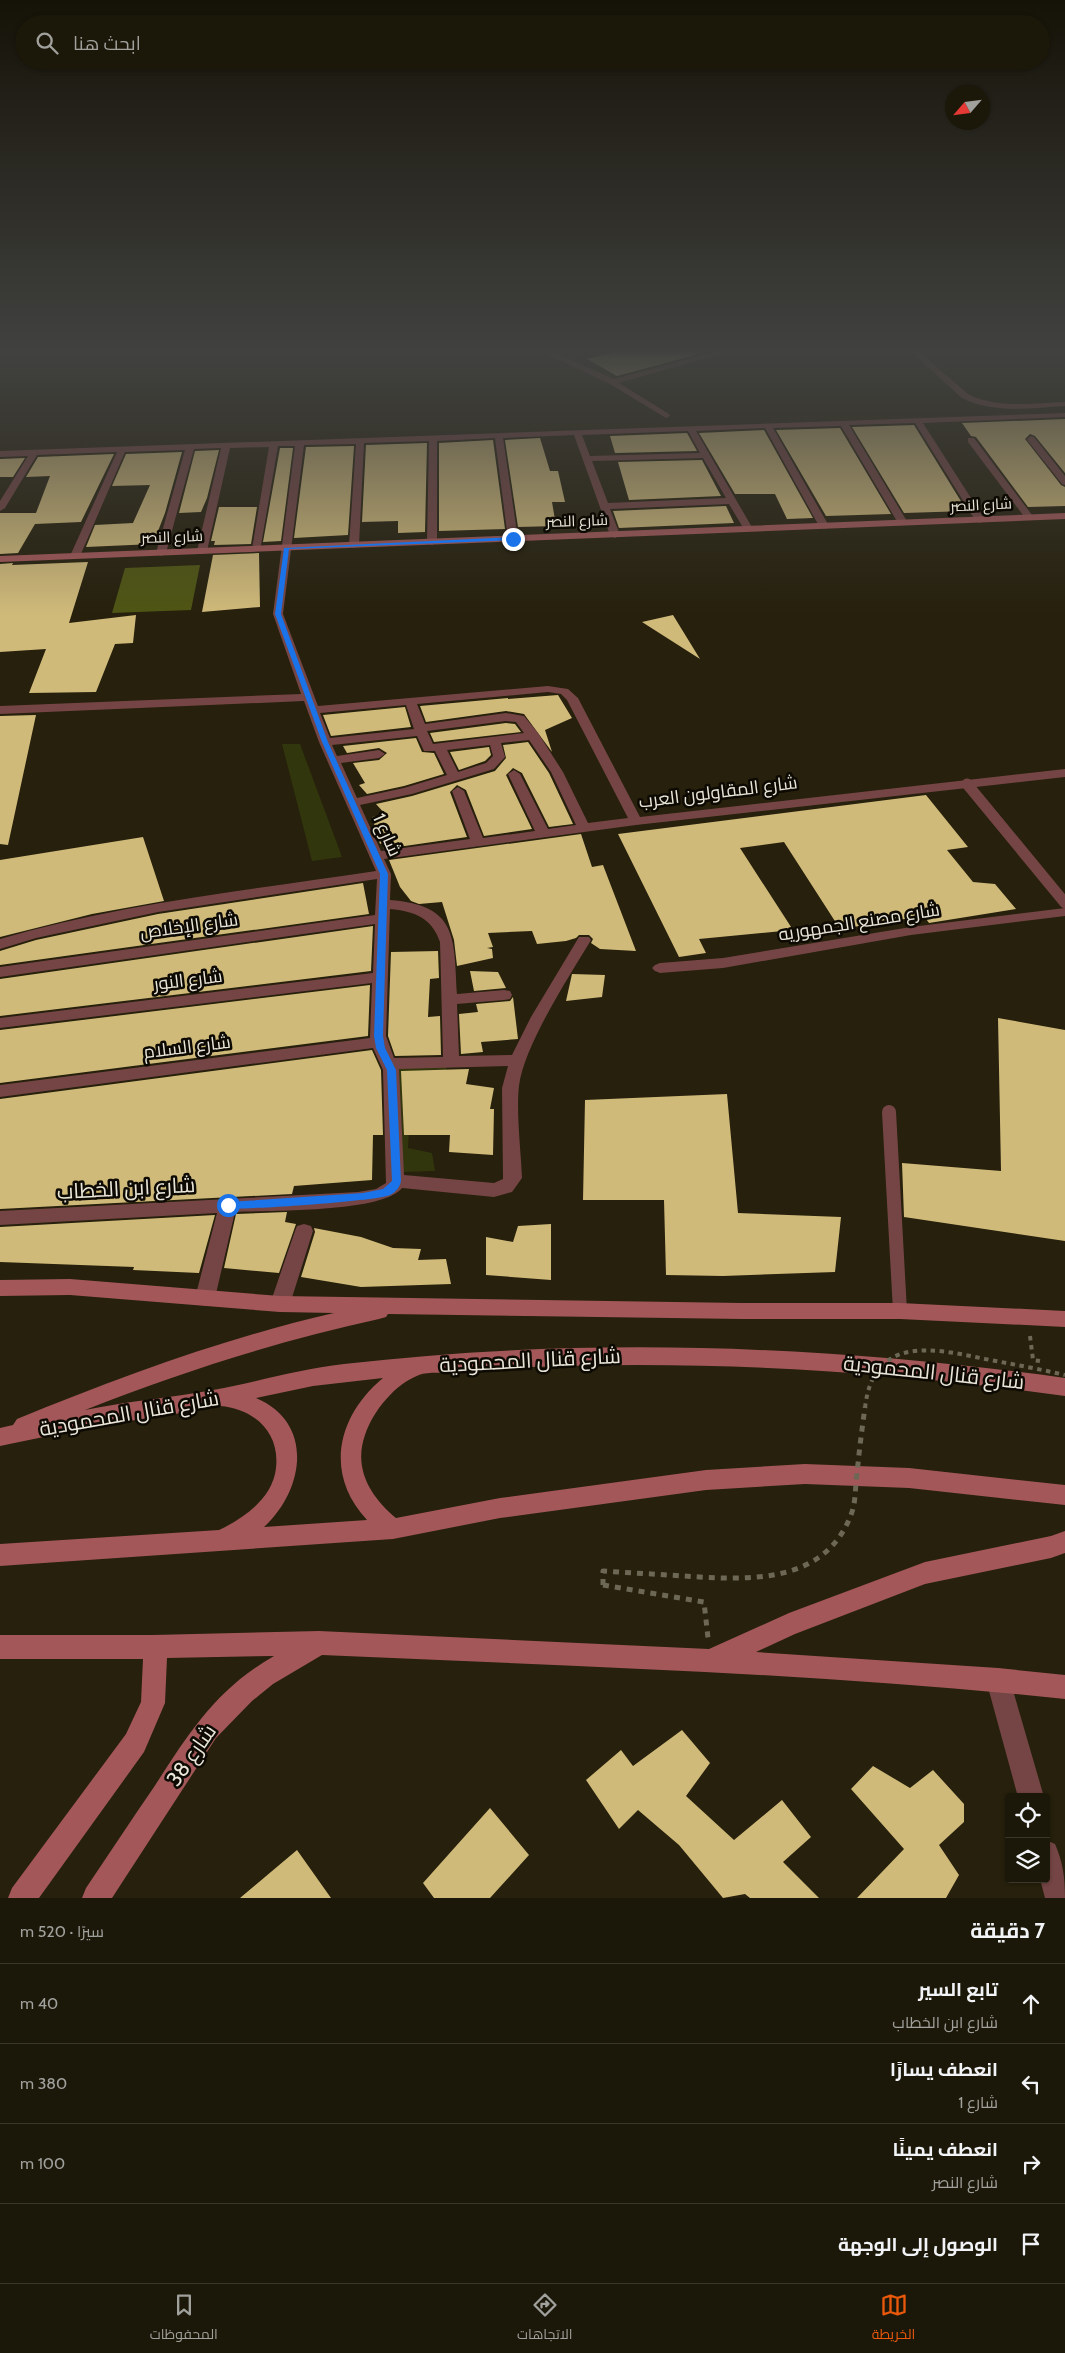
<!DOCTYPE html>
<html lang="ar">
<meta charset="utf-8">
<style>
body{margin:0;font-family:Cabin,Cairo,sans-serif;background:#252112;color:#f1f3f6;direction:rtl}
.controls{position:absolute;right:15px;bottom:15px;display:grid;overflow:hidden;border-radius:5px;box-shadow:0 1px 4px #0004}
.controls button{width:45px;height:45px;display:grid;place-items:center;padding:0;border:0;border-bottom:1px solid #3a372a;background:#1c1809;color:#f1f3f6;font:25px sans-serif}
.compass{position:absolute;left:945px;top:85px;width:45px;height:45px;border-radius:50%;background:#1c1809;box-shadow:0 1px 4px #0004;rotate:242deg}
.stop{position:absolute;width:15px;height:15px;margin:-11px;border:4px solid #1a73e8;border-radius:50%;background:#fff}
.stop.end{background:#1a73e8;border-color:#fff;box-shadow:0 1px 5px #0008}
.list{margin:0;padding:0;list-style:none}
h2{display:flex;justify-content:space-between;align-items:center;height:65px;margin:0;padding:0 20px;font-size:21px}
h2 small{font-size:16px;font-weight:400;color:#a0a09c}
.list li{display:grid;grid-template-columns:32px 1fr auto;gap:15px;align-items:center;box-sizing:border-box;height:80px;padding:0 20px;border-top:1px solid #3a372a}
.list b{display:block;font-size:19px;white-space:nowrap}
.list p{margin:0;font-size:16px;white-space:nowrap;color:#a0a09c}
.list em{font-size:16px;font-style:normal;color:#a0a09c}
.icon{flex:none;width:28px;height:28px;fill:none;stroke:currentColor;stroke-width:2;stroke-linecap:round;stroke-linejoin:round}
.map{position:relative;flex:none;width:1065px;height:1898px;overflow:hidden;direction:ltr}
.search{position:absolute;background:#1c1809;box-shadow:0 1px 4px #0004;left:15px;right:15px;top:15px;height:55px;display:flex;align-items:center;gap:12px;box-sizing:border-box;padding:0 18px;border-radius:28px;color:#a0a09c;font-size:19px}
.sheet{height:385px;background:#1c1809}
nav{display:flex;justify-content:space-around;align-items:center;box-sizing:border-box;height:70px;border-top:1px solid #3a372a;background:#1c1809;font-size:14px;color:#a0a09c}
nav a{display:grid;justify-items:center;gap:2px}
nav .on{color:#ea580c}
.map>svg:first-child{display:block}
</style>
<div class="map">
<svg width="1065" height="1898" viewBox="0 0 1065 1898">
<rect width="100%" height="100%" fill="#26200c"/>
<path fill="#32360c" d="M282,744H300L342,857L312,861Z
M447,1066L444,1077L412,1079L408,1148L432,1153L435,1171L402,1172L398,1068Z"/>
<path fill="#4f5513" d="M200,565L191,610L112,613L125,568Z"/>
<path fill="#d0ba7a" d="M625,349H694L695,355L617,376L587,359Z
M1065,419V473L1035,436L1030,434L1025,439L1061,485L1065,487V506L1028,507L976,437L971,436L962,423Z
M914,425L967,511L904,513L852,427Z
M840,428L891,514L826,516L776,430Z
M764,430L813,518L787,519L775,494H735L699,433Z
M687,433L697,451L615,453L610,436Z
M540,438L550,471H558L565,502H552L556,526L518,527L505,440Z
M493,440L505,529L439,531V443Z
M427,443L425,532L398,533V521L362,522L366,445Z
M354,446L348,535L294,538L306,447Z
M280,448H293L281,541L263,542Z
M219,450L207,498L201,512L179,513L195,451Z
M182,452L165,513L153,544L86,547L95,525L133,523L150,485L112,486L126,454Z
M114,454L81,522L35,524L18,553L0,554V513H36L50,476L26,477L38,457Z
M25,458L13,477H0V459Z
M702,460L721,496L629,500L618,462Z
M726,506L734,523L619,528L613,511Z
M219,507H257L251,544L214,545L215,541H211Z
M259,553L260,607L202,612L213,555Z
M88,562L69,623L136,615L133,643L115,644L96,692L29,693L46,649L0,652V564L13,563L12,565Z
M673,615L700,659L642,622Z
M558,695L572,718L545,730L552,752L524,714L506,711L426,722L420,706L508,698V699Z
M405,707L411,727L331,736L323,715Z
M36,715L8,845L0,844V716Z
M506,723L515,724L521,732L434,742L430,733Z
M416,738L422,752L434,753L444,774L404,786L367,794L359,785L365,783L353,763L379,760L387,753L379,748L347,753L343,746Z
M528,742L549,773L573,824L549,827L522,773L513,768L506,775L532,829L484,836L466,790L457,785L450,792L467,837L384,849L382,843L380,844L372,817L386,815L376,804L412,796L495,771L506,758L503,745Z
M489,747L491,755L485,761L459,770L450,752Z
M926,795L968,847L947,850L973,882L995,884L1016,909L929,923L924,916L840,929L784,842L740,848L793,930L699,939L706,953L679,957L618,834Z
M581,834L592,867L603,865L636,951L600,949L591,943L593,939L589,935H579L576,938L566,941L537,944L532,931L488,933L493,947L487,948L492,949L493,958L457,966L454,940L442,902L419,904L411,901L400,887L389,860Z
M143,837L164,901L92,914L0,937V860Z
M363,883L369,914L0,965V951L36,940L158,914Z
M373,926L371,971L0,1016V979Z
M438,951L439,978L430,979L428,1017L440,1016L441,1055L395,1056L388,1036L391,952Z
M470,971L498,972L506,988L474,991Z
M572,974L605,975L602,997L566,1001Z
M370,985L368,1036L0,1083V1030Z
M513,997L518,1039L481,1042L483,1052L461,1054L459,1014L478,1012L476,1004L510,1001Z
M998,1018L1065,1030V1241L904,1217L902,1163L1001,1171Z
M372,1050L381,1070L383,1135H373L372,1180L294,1186L292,1194L0,1209V1099Z
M469,1069L466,1084L494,1088L490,1109H494L493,1155L449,1152L450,1135H404L401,1071Z
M727,1094L738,1213L841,1217L835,1272L723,1276L666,1275L664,1200H583L585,1100Z
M287,1212L285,1222L296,1224L279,1273L224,1268L236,1214Z
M215,1215L199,1273L133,1270L134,1267L0,1262V1227Z
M551,1224V1280L486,1275V1237L513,1242L518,1226Z
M314,1228L361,1237L393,1248L421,1249L418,1260L446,1259L451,1284L361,1287L301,1277L315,1232Z
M682,1730L710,1763L686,1796L734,1840L782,1800L811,1837L783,1862L819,1898H750L745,1894L723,1898L679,1845L638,1810L619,1829L586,1780L621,1750L633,1766Z
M873,1766L910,1788L933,1770L964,1804V1822L939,1845L959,1875L946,1898H857L904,1849L851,1789Z
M490,1808L529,1855L490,1898H434L423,1883Z
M297,1850L331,1898H240Z"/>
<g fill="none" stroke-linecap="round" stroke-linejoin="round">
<path stroke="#6d6756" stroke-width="4" stroke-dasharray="4.5 4.5" stroke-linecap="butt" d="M1030,1336L1033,1360L1040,1361"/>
<path stroke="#6d6756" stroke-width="5" stroke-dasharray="6 6" stroke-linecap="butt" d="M603,1585L704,1602L708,1638"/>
<path stroke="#744544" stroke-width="11" d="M967,784L1065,903"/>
<path stroke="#744544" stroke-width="14" d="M889,1112L900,1311"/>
<path fill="#744544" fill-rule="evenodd" d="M536,349H546L614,379L726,349H738L619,383L669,414L670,416L666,418L610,384Z
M908,349H916L968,394C997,409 1033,403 1065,402V406C1031,408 994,414 962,398Z
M1065,413V417L923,423L985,520L980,523L975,520L915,423L849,425L908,523L906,525L898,523L841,426L773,428L829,526L824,529L819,526L765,428L696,431L753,529L751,531H745L729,504L610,509L620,535L615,538L610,535L574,435L503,438L518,539L513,542L508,539L495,438L437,441V542L432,545L427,542L429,441L364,443L359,545L354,548L349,545L356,444L304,445L283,614L318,706L548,686L568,689L578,698L640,817L1065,769V777L636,825L384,859L391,874L390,900C458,905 454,938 457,994L504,990L510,991L512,995L510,999L504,1000L457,1004L459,1056L512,1055L531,1017L579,937H589L591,940C569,977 524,1045 519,1086C516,1112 521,1151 522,1178L512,1192L494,1197L402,1188C382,1213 270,1210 235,1212L215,1298L212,1304L205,1306L198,1304L195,1298L217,1213L0,1225V1211L358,1192L376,1189L386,1183L383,1070L373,1048L0,1097V1085L370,1038L372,983L0,1028V1018L373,973L375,924L0,977V967L375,915L377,879L158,912L36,938L0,949V939C122,903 251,890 376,871L319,742L304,701L0,714V706L301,694L273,614L295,446H278L260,551H254L252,549L269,447L230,448L207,551L202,554L197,551L221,448L194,449L166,553L161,556L156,553L185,450L125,452L80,556L75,559L70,556L117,452L37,455L5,508L0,511V501L28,456L0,457V451ZM688,431L700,453L590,456L582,435ZM703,458L726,498L608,503L592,461ZM548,692L561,694L567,700L628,818L588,823L563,772L538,733L524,716L506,713L425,724L417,704ZM406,705L414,729L330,738L320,713ZM506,721L516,722L524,733L433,744L427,731ZM417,736L424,751H435L447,775L404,788L357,798L341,763L379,758L385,754L379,750L337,756L332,745ZM529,740L551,772L576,825L548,829L520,774L514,770L508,774L535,831L483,838L464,791L458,787L452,791L470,839L381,851L360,805L412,794L494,769L505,757L501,743ZM490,745L493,756L486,763L458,772L447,750ZM390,909C414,911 432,918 440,942L443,1057L394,1058L386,1036ZM508,1066L502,1088L503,1179L494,1183L404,1175L399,1069Z
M1031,436L1034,437L1065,476V485L1062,484L1028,441L1027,439Z
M968,438H974L1032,515V519H1026L968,442Z
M1065,908V916L911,935L723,968L660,973L655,971L652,968L655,965L660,963L723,958L911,927Z
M304,1224L311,1226L313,1231L290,1304L287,1310L280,1312L273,1310L270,1304L295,1231L297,1226Z
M998,1668L1007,1671L1010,1680L1044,1797H1018L986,1680L989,1671Z
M1046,1840L1055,1844C1063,1862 1065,1878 1065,1898H1045L1040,1879H1046Z"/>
<path fill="#a35758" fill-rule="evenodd" d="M1065,513V519L0,562V556Z
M70,1279L280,1296L742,1303H900L1065,1311V1327L900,1319H742L388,1314L386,1317L379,1319C278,1341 181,1372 85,1410C128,1401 170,1398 213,1390C257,1382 299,1369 344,1364C584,1336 826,1345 1065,1378V1396C887,1371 710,1360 531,1367C503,1369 476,1371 448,1373C440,1373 427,1372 419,1375C395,1384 373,1411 365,1435C353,1469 371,1497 396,1518L500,1498L706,1470L805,1464L909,1468L1065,1485V1505L909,1488L805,1484L706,1490L500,1518L393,1539L0,1566V1544L219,1530C244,1518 273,1498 276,1468C280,1433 255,1409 220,1406C208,1405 188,1412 175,1414C116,1422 58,1434 0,1446V1428L13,1425L17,1419C120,1377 225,1338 334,1313L280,1312L70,1295L0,1296V1280ZM383,1378C337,1416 324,1474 367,1520L264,1527C304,1490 315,1423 256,1398L313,1386Z
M1065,1531V1553L1051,1558L925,1584L795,1634L756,1652L998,1668L1065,1675V1699C818,1673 569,1666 322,1655L273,1684L252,1701L216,1738L112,1898H82L86,1888C109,1854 131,1820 154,1787C189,1733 216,1689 274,1656L167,1658L165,1703L144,1752L39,1898H8L12,1888L126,1734L141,1702L143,1659H0V1635H153L319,1631L709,1649L789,1613L925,1562L1051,1536Z"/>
<path stroke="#6d6756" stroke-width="4" stroke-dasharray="4.5 4.5" stroke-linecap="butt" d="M865,1408C873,1335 933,1348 985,1359C1012,1364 1039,1369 1065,1375"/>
<path stroke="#6d6756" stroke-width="5" stroke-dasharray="6 6" stroke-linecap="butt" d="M603,1585V1571C630,1573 656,1574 683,1576C747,1580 826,1586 852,1512C856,1500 855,1487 857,1474C859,1452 862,1429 865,1407"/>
</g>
<linearGradient id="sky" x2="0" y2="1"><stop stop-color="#151207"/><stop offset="0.57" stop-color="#414240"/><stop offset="1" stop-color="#414240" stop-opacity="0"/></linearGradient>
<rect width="1065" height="615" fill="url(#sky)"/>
<path fill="#1a73e8" d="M513,537L514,540L289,549L281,614L328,742L388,874L383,1036L385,1048L396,1070L401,1181C400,1187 396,1192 390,1195C379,1201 236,1211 224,1208L223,1205L228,1202L363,1193L383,1189L392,1181L387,1070L376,1048L374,1036L380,874L322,742L275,614L284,548Z"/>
<g text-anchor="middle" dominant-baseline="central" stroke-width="5" stroke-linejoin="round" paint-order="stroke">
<g font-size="15" fill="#e9e5d9" stroke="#0d0a03">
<text transform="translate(981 505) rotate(-3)">شارع النصر</text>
<text transform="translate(577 521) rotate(-2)">شارع النصر</text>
<text transform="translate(172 537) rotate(-2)">شارع النصر</text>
</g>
<g font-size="18" fill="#e9e5d9" stroke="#0d0a03">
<text transform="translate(718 792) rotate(-7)">شارع المقاولون العرب</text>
<text transform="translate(387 835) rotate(66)">شارع 1</text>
<text transform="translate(859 922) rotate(-9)">شارع مصنع الجمهوريه</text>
<text transform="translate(189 926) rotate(-8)">شارع الإخلاص</text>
<text transform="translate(188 980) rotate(-7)">شارع النور</text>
<text transform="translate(187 1047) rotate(-7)">شارع السلام</text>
</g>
<g font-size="21" fill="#e9e5d9" stroke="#0d0a03">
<text transform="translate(126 1188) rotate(-3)">شارع ابن الخطاب</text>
<text transform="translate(530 1360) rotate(-3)">شارع قنال المحمودية</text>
<text transform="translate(934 1372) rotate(6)">شارع قنال المحمودية</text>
<text transform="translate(129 1413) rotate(-10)">شارع قنال المحمودية</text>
<text transform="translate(191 1755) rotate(-55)">شارع 38</text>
</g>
</g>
</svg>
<div class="controls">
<button><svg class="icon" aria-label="locate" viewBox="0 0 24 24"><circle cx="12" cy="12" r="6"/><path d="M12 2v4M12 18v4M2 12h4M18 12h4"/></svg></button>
<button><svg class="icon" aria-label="layers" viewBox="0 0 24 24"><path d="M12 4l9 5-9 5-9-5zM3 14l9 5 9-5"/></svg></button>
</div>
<svg class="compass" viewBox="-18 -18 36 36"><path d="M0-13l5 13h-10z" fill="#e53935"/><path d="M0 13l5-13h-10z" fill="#a0a09c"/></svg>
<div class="stop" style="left:228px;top:1205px"></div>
<div class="stop end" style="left:513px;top:539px"></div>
<div class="search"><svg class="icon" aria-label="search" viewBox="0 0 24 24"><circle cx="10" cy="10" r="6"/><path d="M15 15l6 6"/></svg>ابحث هنا</div>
</div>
<section class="sheet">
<h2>7 دقيقة<small>سيرًا · 520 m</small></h2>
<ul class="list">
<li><svg class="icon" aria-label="ahead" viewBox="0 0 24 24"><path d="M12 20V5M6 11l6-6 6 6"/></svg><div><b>تابع السير</b><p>شارع ابن الخطاب</p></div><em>40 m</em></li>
<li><svg class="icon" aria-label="left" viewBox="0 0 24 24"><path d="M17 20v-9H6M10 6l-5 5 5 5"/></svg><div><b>انعطف يسارًا</b><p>شارع 1</p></div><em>380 m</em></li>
<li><svg class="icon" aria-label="right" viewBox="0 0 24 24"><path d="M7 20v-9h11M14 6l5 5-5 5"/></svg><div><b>انعطف يمينًا</b><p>شارع النصر</p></div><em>100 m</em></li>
<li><svg class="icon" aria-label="arrive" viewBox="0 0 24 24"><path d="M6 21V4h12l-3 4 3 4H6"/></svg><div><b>الوصول إلى الوجهة</b></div></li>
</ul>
</section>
<nav>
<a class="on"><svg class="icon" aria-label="map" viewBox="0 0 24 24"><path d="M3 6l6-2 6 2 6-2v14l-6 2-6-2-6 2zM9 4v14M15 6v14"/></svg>الخريطة</a>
<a><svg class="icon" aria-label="directions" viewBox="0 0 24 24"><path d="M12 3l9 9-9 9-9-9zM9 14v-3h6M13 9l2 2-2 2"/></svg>الاتجاهات</a>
<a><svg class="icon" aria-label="saved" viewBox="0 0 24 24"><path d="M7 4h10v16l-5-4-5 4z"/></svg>المحفوظات</a>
</nav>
